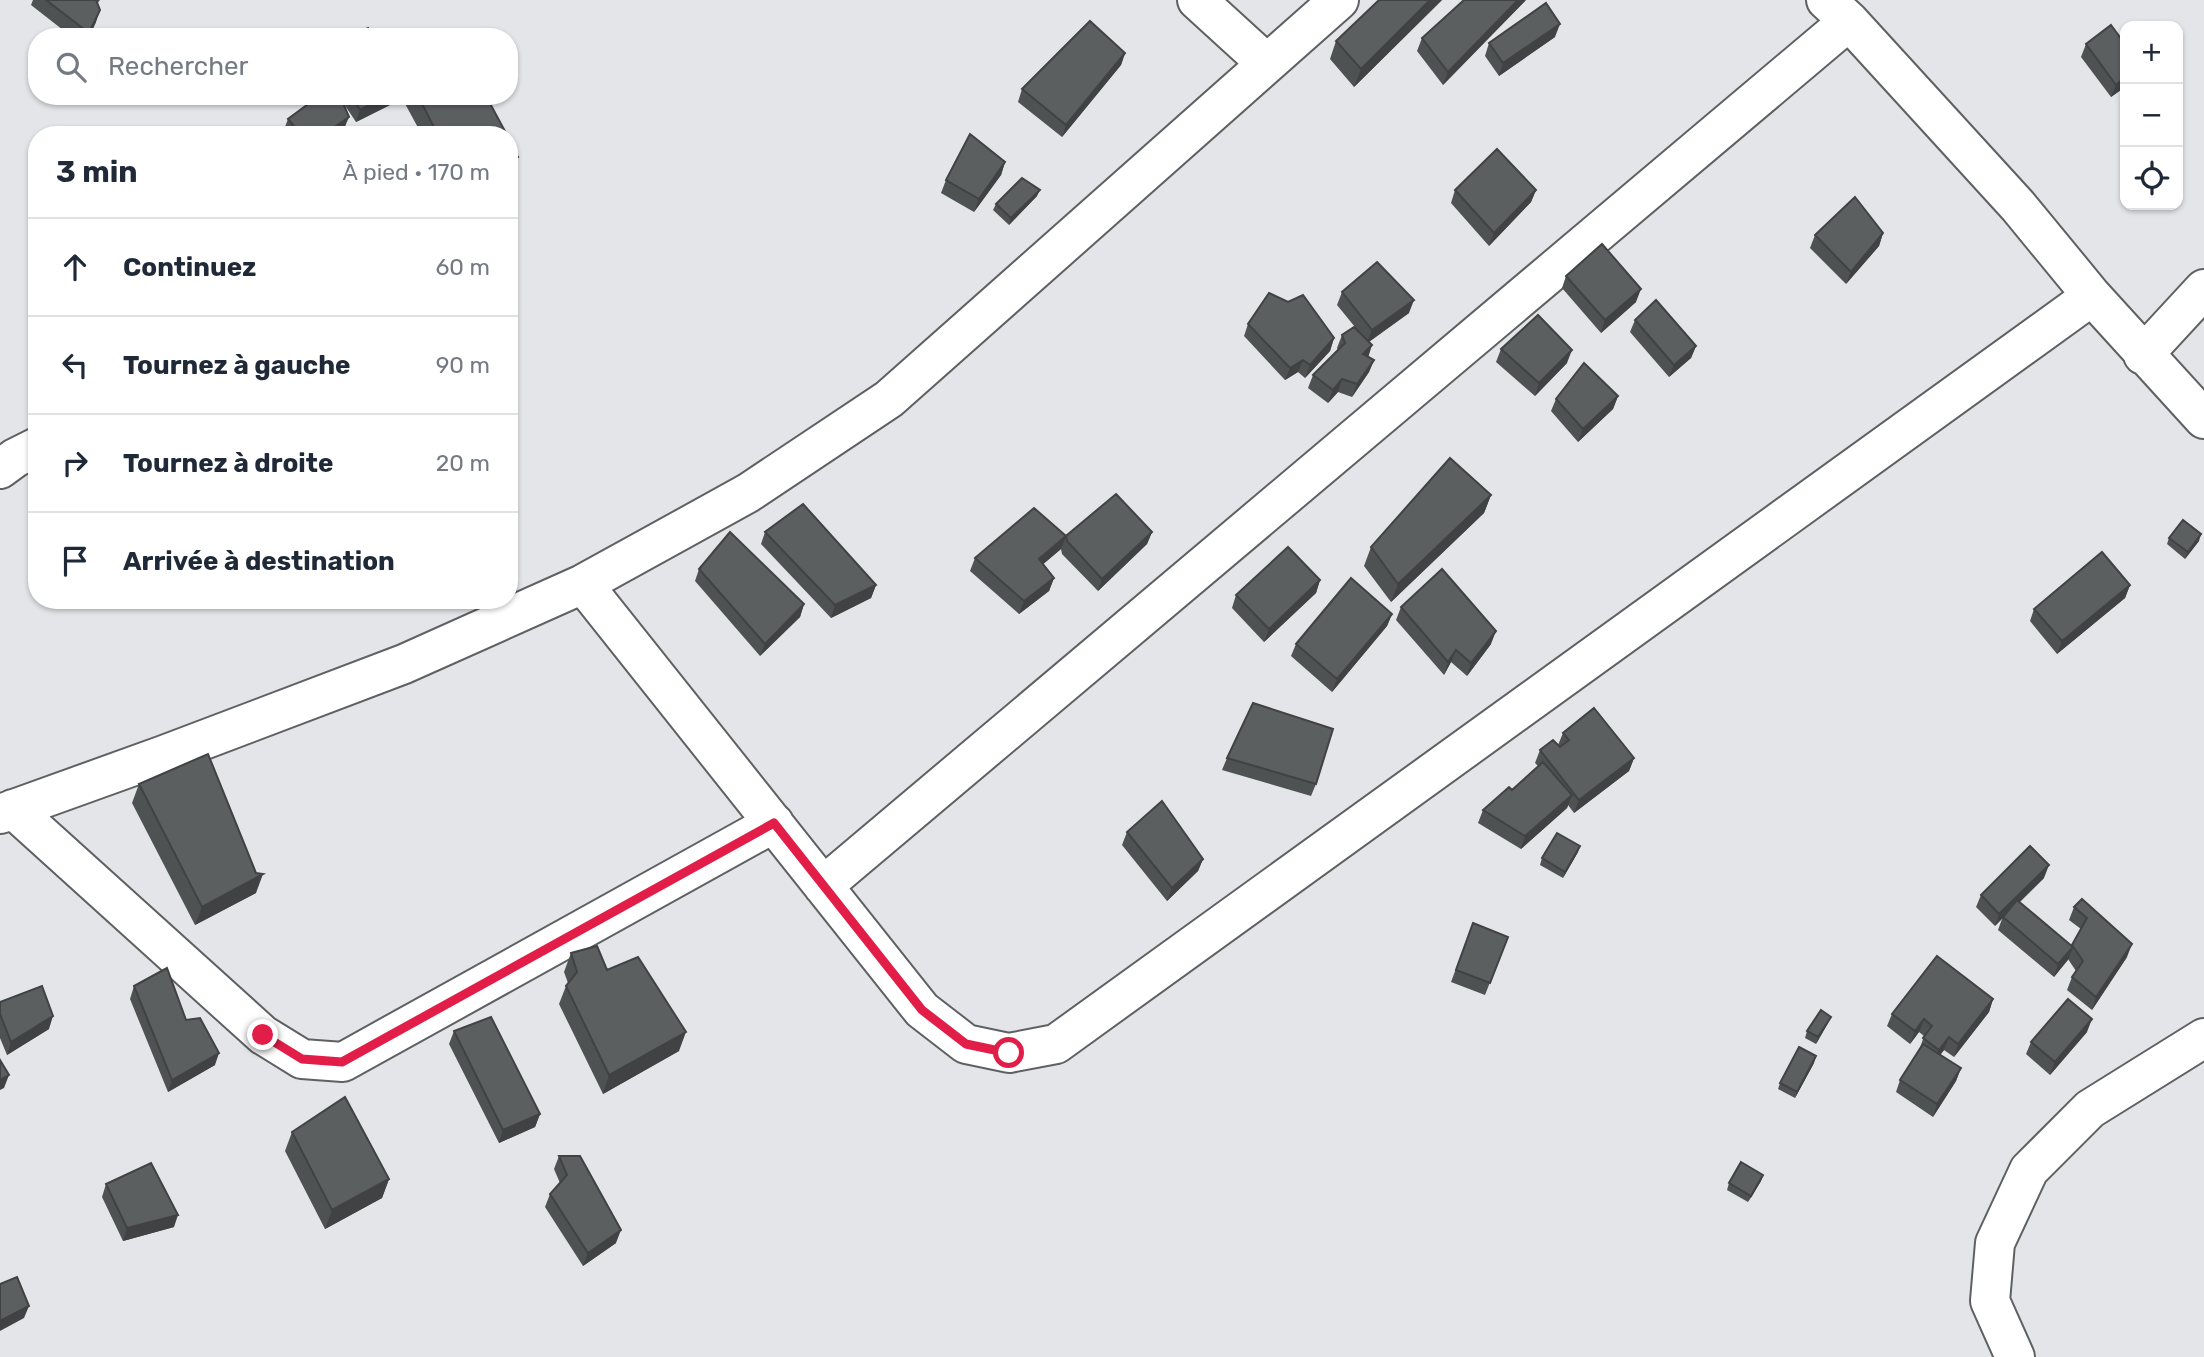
<!DOCTYPE html>
<html lang="fr">
<meta charset="utf-8">
<style>
body{margin:0;font-family:Rubik,sans-serif;background:#f6f6f7;color:#1f2937}
.controls{position:absolute;right:21px;top:21px;display:grid;overflow:hidden;border-radius:14px;box-shadow:0 2px 5px #0004}
.controls button{width:63px;height:63px;display:grid;place-items:center;padding:0;border:0;border-bottom:2px solid #e0e1e3;background:#fff;color:#1f2937;font:35px sans-serif}
.stop{position:absolute;width:21px;height:21px;margin:-16px;border:5px solid #e11d48;border-radius:50%;background:#fff}
.stop.end{background:#e11d48;border-color:#fff;box-shadow:0 2px 7px #0008}
.list{margin:0;padding:0;list-style:none}
h2{display:flex;justify-content:space-between;align-items:center;height:91px;margin:0;padding:0 28px;font-size:30px}
h2 small{font-size:23px;font-weight:400;color:#747a83}
.list li{display:grid;grid-template-columns:46px 1fr auto;gap:21px;align-items:center;box-sizing:border-box;height:98px;padding:0 28px;border-top:2px solid #e0e1e3}
.list b{display:block;font-size:26px;white-space:nowrap}
.list em{font-size:23px;font-style:normal;color:#747a83}
.icon{flex:none;width:38px;height:38px;fill:none;stroke:currentColor;stroke-width:2;stroke-linecap:round;stroke-linejoin:round}
.map{position:relative;flex:none;width:2204px;height:1357px;overflow:hidden}
.search{position:absolute;background:#fff;box-shadow:0 2px 5px #0004;left:28px;top:28px;width:490px;height:77px;display:flex;align-items:center;gap:18px;box-sizing:border-box;padding:0 24px;border-radius:28px;color:#747a83;font-size:26px}
.panel{position:absolute;background:#fff;box-shadow:0 2px 5px #0004;left:28px;top:126px;width:490px;height:483px;border-radius:28px}
.map>svg:first-child{display:block}
</style>
<div class="map">
<svg width="2204" height="1357" viewBox="0 0 2204 1357">
<rect width="100%" height="100%" fill="#e3e5e8"/>
<g fill="none" stroke-linecap="round" stroke-linejoin="round">
<defs>
<path id="minor" d="M1197,0L1266,63
M1826,0L1849,21L2018,206L2092,296L2204,419
M2143,355L2204,289
M0,469L15,458L37,447
M583,584L922,1010L966,1044L1009,1053L1056,1044L2092,296
M13,809L263,1035L302,1059L343,1062L774,823
M0,814L164,755L404,664L583,584L748,493L889,399L1339,0
M823,886L1849,21
M2015,1357L1990,1301L1995,1243L2029,1170L2090,1109L2204,1038"/>
</defs>
<use href="#minor" stroke="#5e6062" stroke-width="42"/>
<use href="#minor" stroke="#fff" stroke-width="38"/>
</g>
<path fill="#4f5253" d="M33,0H100L97,4L96,22L89,37H72L31,5Z
M1442,0L1354,87L1330,59L1336,41Z
M1526,0L1443,85L1417,51L1422,38Z
M1555,37L1499,76L1485,56L1489,43Z
M2086,44H2125V87L2111,97L2081,57Z
M1125,53L1121,65L1062,137L1018,102L1022,89Z
M319,96H396L394,103L356,122L340,98L344,129L336,135H286L283,132L288,119Z
M404,96H486L507,135H422L403,100Z
M1005,162L1001,175L974,212L941,193L946,180Z
M1455,190H1536L1531,202L1489,246L1451,203Z
M1037,196L1009,225L993,210L996,204Z
M1883,233L1879,246L1846,284L1810,248L1815,235Z
M1566,276L1636,302L1601,333L1562,288Z
M1342,292L1409,313L1369,342L1368,357L1374,360L1369,372L1352,397L1338,392L1328,403L1308,388L1313,375L1338,350L1337,348L1342,335L1355,327L1337,305Z
M1635,320L1696,346L1691,358L1669,377L1630,332Z
M1248,324L1334,338L1330,351L1305,378L1298,372L1285,380L1244,336Z
M1501,349L1567,363L1535,396L1496,362Z
M1618,396L1613,409L1578,442L1551,411L1556,399Z
M1491,495L1484,513L1391,602L1364,566L1371,547Z
M765,532L876,585L871,598L831,618L761,544Z
M1152,532L1147,544L1098,591L1062,554L1061,549L1066,536Z
M1066,536L1061,549L1043,564L1054,578L1049,591L1019,614L970,571L975,558Z
M2169,538L2199,541L2185,559L2167,544Z
M699,569L804,604L800,617L760,656L695,581Z
M1320,580L1316,593L1264,642L1232,608L1236,595Z
M2130,585L2125,598L2057,654L2030,621L2034,609Z
M1401,607L1491,644L1467,676L1451,662L1444,675L1396,620Z
M1392,614L1387,626L1332,692L1291,656L1296,644Z
M1563,733L1634,758L1629,771L1574,813L1568,805L1567,808L1521,849L1478,823L1483,810L1512,790L1538,766L1535,763L1540,750L1558,745Z
M1227,758L1316,784L1311,796L1222,770Z
M139,784L256,873V893L195,925L132,803Z
M1127,832L1203,859L1198,871L1167,901L1122,845Z
M1578,852L1563,878L1540,865L1542,858Z
M2044,878L2019,902L2071,946L2081,929L2069,920L2074,907L2082,899L2127,957L2092,1010L2067,990L2072,977L2076,971L2068,959L2054,977L1998,930L2002,919L1995,926L1976,907L1981,895Z
M1473,923L1508,937L1485,995L1451,982Z
M571,953L607,970L679,1051L603,1094L559,1004L566,986L568,983L564,972Z
M134,986L186,1020L215,1065L168,1092L130,999Z
M1993,999L1989,1012L1954,1057L1944,1050L1940,1055L1961,1068L1956,1081L1933,1117L1896,1092L1900,1080L1919,1051L1924,1036L1919,1032L1910,1044L1887,1026L1892,1014Z
M0,1002L49,1029L7,1055L0,1038Z
M1828,1023L1816,1044L1805,1038L1807,1031Z
M454,1031L540,1114L535,1127L499,1143L449,1044Z
M2087,1032L2050,1075L2026,1054L2031,1042Z
M1814,1063L1795,1098L1778,1089L1780,1083Z
M292,1132L389,1179L382,1198L325,1229L285,1151Z
M559,1156L616,1243L583,1266L545,1207L550,1194L560,1183L554,1169Z
M1761,1181L1748,1202L1727,1190L1729,1183Z
M106,1184L174,1227L123,1241L102,1197Z"/>
<path fill="#404243" d="M1430,0H1442L1354,87L1361,69Z
M1518,0H1526L1443,85L1448,72Z
M100,10L96,22L89,37H87Z
M1560,24L1555,37L1499,76L1503,63Z
M1125,53L1121,65L1062,137L1066,125Z
M2125,77V87L2111,97L2116,85Z
M387,96H396L394,103L356,122L360,110Z
M349,117L344,129L336,135H323Z
M518,157L511,175L509,177V162Z
M1005,162L1001,175L974,212L979,199Z
M1040,190L1037,196L1009,225L1011,218Z
M1536,190L1531,202L1489,246L1494,233Z
M1883,233L1879,246L1846,284L1851,272Z
M1641,289L1636,302L1601,333L1605,320Z
M1414,300L1409,313L1367,343L1372,330Z
M1334,338L1330,351L1305,378L1310,365Z
M1372,345L1368,358L1363,354Z
M1696,346L1691,358L1669,377L1674,365Z
M1572,350L1567,363L1535,396L1539,383Z
M1303,360L1298,372L1285,380L1290,368Z
M1374,360L1369,372L1352,397L1357,384Z
M1342,379L1338,392L1328,403L1333,390Z
M1618,396L1613,409L1578,442L1583,429Z
M1491,495L1484,513L1391,602L1398,584Z
M1152,532L1147,544L1098,591L1102,579Z
M2201,534L2199,541L2185,559L2188,552Z
M1066,536L1061,549L1034,572L1039,559Z
M1054,578L1049,591L1019,614L1024,601Z
M1320,580L1316,593L1264,642L1269,629Z
M876,585L871,598L831,618L835,605Z
M2130,585L2125,598L2057,654L2062,641Z
M804,604L800,617L760,656L765,644Z
M1392,614L1387,626L1332,692L1337,679Z
M1496,631L1491,644L1467,676L1471,663Z
M1456,650L1451,662L1444,675L1448,662Z
M1634,758L1629,771L1574,813L1579,800Z
M1572,795L1567,808L1521,849L1525,836Z
M1580,846L1578,852L1563,878L1565,872Z
M1203,859L1198,871L1167,901L1172,888Z
M2049,865L2044,878L2004,918L2003,917L1995,926L1999,914Z
M263,874L256,893L195,925L202,907Z
M2132,944L2127,957L2092,1010L2096,997Z
M2073,947L2068,960L2054,977L2058,964Z
M1993,999L1989,1012L1954,1057L1958,1044Z
M53,1016L49,1029L7,1055L11,1042Z
M1831,1017L1828,1023L1816,1044L1818,1037Z
M1924,1019L1919,1032L1910,1044L1915,1031Z
M2092,1019L2087,1032L2050,1075L2055,1062Z
M686,1032L679,1051L603,1094L609,1075Z
M1949,1037L1944,1050L1934,1063L1939,1050Z
M219,1053L215,1065L168,1092L172,1080Z
M1816,1056L1814,1063L1795,1098L1797,1092Z
M1961,1068L1956,1081L1933,1117L1937,1104Z
M9,1075L4,1088L0,1090V1080Z
M540,1114L535,1127L499,1143L503,1130Z
M1763,1175L1761,1181L1748,1202L1751,1196Z
M389,1179L382,1198L325,1229L332,1210Z
M178,1215L174,1227L123,1241L127,1228Z
M621,1230L616,1243L583,1266L588,1253Z
M29,1306L24,1318L0,1331V1321Z"/>
<path fill="#5c5f60" stroke="#404243" stroke-width="2" d="M46,0H96L100,10L89,33Z
M1379,0H1430L1361,69L1336,41Z
M1464,0H1518L1448,72L1422,38Z
M1546,3L1560,24L1503,63L1489,43Z
M1090,21L1125,53L1066,125L1022,89Z
M2111,25L2125,44V77L2116,85L2086,44Z
M368,28L372,37H349Z
M319,96H340L349,117L323,135H301L288,119Z
M352,96H387L360,110Z
M418,96H486L507,135H438Z
M970,134L1005,162L979,199L946,180Z
M509,140L518,157L509,162Z
M1497,149L1536,190L1494,233L1455,190Z
M1022,178L1040,190L1011,218L996,204Z
M1855,197L1883,233L1851,272L1815,235Z
M1602,244L1641,289L1605,320L1566,276Z
M1377,262L1414,300L1372,330L1342,292Z
M1269,293L1288,302L1303,295L1334,338L1310,365L1303,360L1290,368L1248,324Z
M1656,300L1696,346L1674,365L1635,320Z
M1538,315L1572,350L1539,383L1501,349Z
M1354,327L1372,345L1363,354L1374,360L1357,384L1342,379L1333,390L1313,375L1345,343L1342,335Z
M1584,363L1618,396L1583,429L1556,399Z
M1450,458L1491,495L1398,584L1371,547Z
M1116,494L1152,532L1102,579L1067,541L1066,536Z
M803,504L876,585L835,605L765,532Z
M1034,508L1066,536L1039,559L1054,578L1024,601L975,558Z
M2183,520L2201,534L2188,552L2169,538Z
M730,532L804,604L765,644L699,569Z
M1288,547L1320,580L1269,629L1236,595Z
M2102,552L2130,585L2062,641L2034,609Z
M1442,569L1496,631L1471,663L1456,650L1448,662L1401,607Z
M1351,578L1392,614L1337,679L1296,644Z
M1253,703L1333,729L1316,784L1227,758Z
M1594,708L1634,758L1579,800L1540,750L1553,740L1560,747L1569,740L1563,733Z
M208,754L256,873L263,874L202,907L139,784Z
M1543,762L1572,795L1525,836L1483,810L1509,787L1512,790Z
M1162,801L1203,859L1172,888L1127,832Z
M1557,833L1580,846L1565,872L1542,858Z
M2030,846L2049,865L1999,914L1981,895Z
M2082,899L2132,944L2096,997L2072,977L2083,961L2072,945L2087,918L2074,907Z
M2017,900L2073,947L2058,964L2003,917Z
M1473,923L1508,937L1490,983L1456,970Z
M597,946L607,970L638,957L686,1032L609,1075L566,986L577,972L571,953Z
M1937,956L1993,999L1958,1044L1949,1037L1939,1050L1923,1038L1932,1026L1924,1019L1915,1031L1892,1014Z
M167,968L186,1020L200,1018L219,1053L172,1080L134,986Z
M42,986L53,1016L11,1042L0,1014V1002Z
M2068,999L2092,1019L2055,1062L2031,1042Z
M1821,1010L1831,1017L1818,1037L1807,1031Z
M491,1017L540,1114L503,1130L454,1031Z
M1923,1044L1961,1068L1937,1104L1900,1080Z
M1799,1047L1816,1056L1797,1092L1780,1083Z
M0,1060L9,1075L0,1080Z
M345,1097L389,1179L332,1210L292,1132Z
M559,1156H580L621,1230L588,1253L550,1194L567,1175Z
M1741,1162L1763,1175L1751,1196L1729,1183Z
M151,1163L178,1215L127,1228L106,1184Z
M17,1277L29,1306L0,1321V1284Z"/>
<g fill="none" stroke-linecap="round" stroke-linejoin="round">
<path stroke="#e11d48" stroke-width="9" d="M263,1035L302,1059L342,1062L774,823L922,1010L966,1044L1009,1053"/>
</g>
</svg>
<div class="controls">
<button>+</button>
<button>−</button>
<button><svg class="icon" aria-label="locate" viewBox="0 0 24 24"><circle cx="12" cy="12" r="6"/><path d="M12 2v4M12 18v4M2 12h4M18 12h4"/></svg></button>
</div>
<div class="stop" style="left:1009px;top:1053px"></div>
<div class="stop end" style="left:263px;top:1035px"></div>
<div class="search"><svg class="icon" aria-label="search" viewBox="0 0 24 24"><circle cx="10" cy="10" r="6"/><path d="M15 15l6 6"/></svg>Rechercher</div>
<section class="panel">
<h2>3 min<small>À pied · 170 m</small></h2>
<ul class="list">
<li><svg class="icon" aria-label="ahead" viewBox="0 0 24 24"><path d="M12 20V5M6 11l6-6 6 6"/></svg><div><b>Continuez</b></div><em>60 m</em></li>
<li><svg class="icon" aria-label="left" viewBox="0 0 24 24"><path d="M17 20v-9H6M10 6l-5 5 5 5"/></svg><div><b>Tournez à gauche</b></div><em>90 m</em></li>
<li><svg class="icon" aria-label="right" viewBox="0 0 24 24"><path d="M7 20v-9h11M14 6l5 5-5 5"/></svg><div><b>Tournez à droite</b></div><em>20 m</em></li>
<li><svg class="icon" aria-label="arrive" viewBox="0 0 24 24"><path d="M6 21V4h12l-3 4 3 4H6"/></svg><div><b>Arrivée à destination</b></div></li>
</ul>
</section>
</div>
